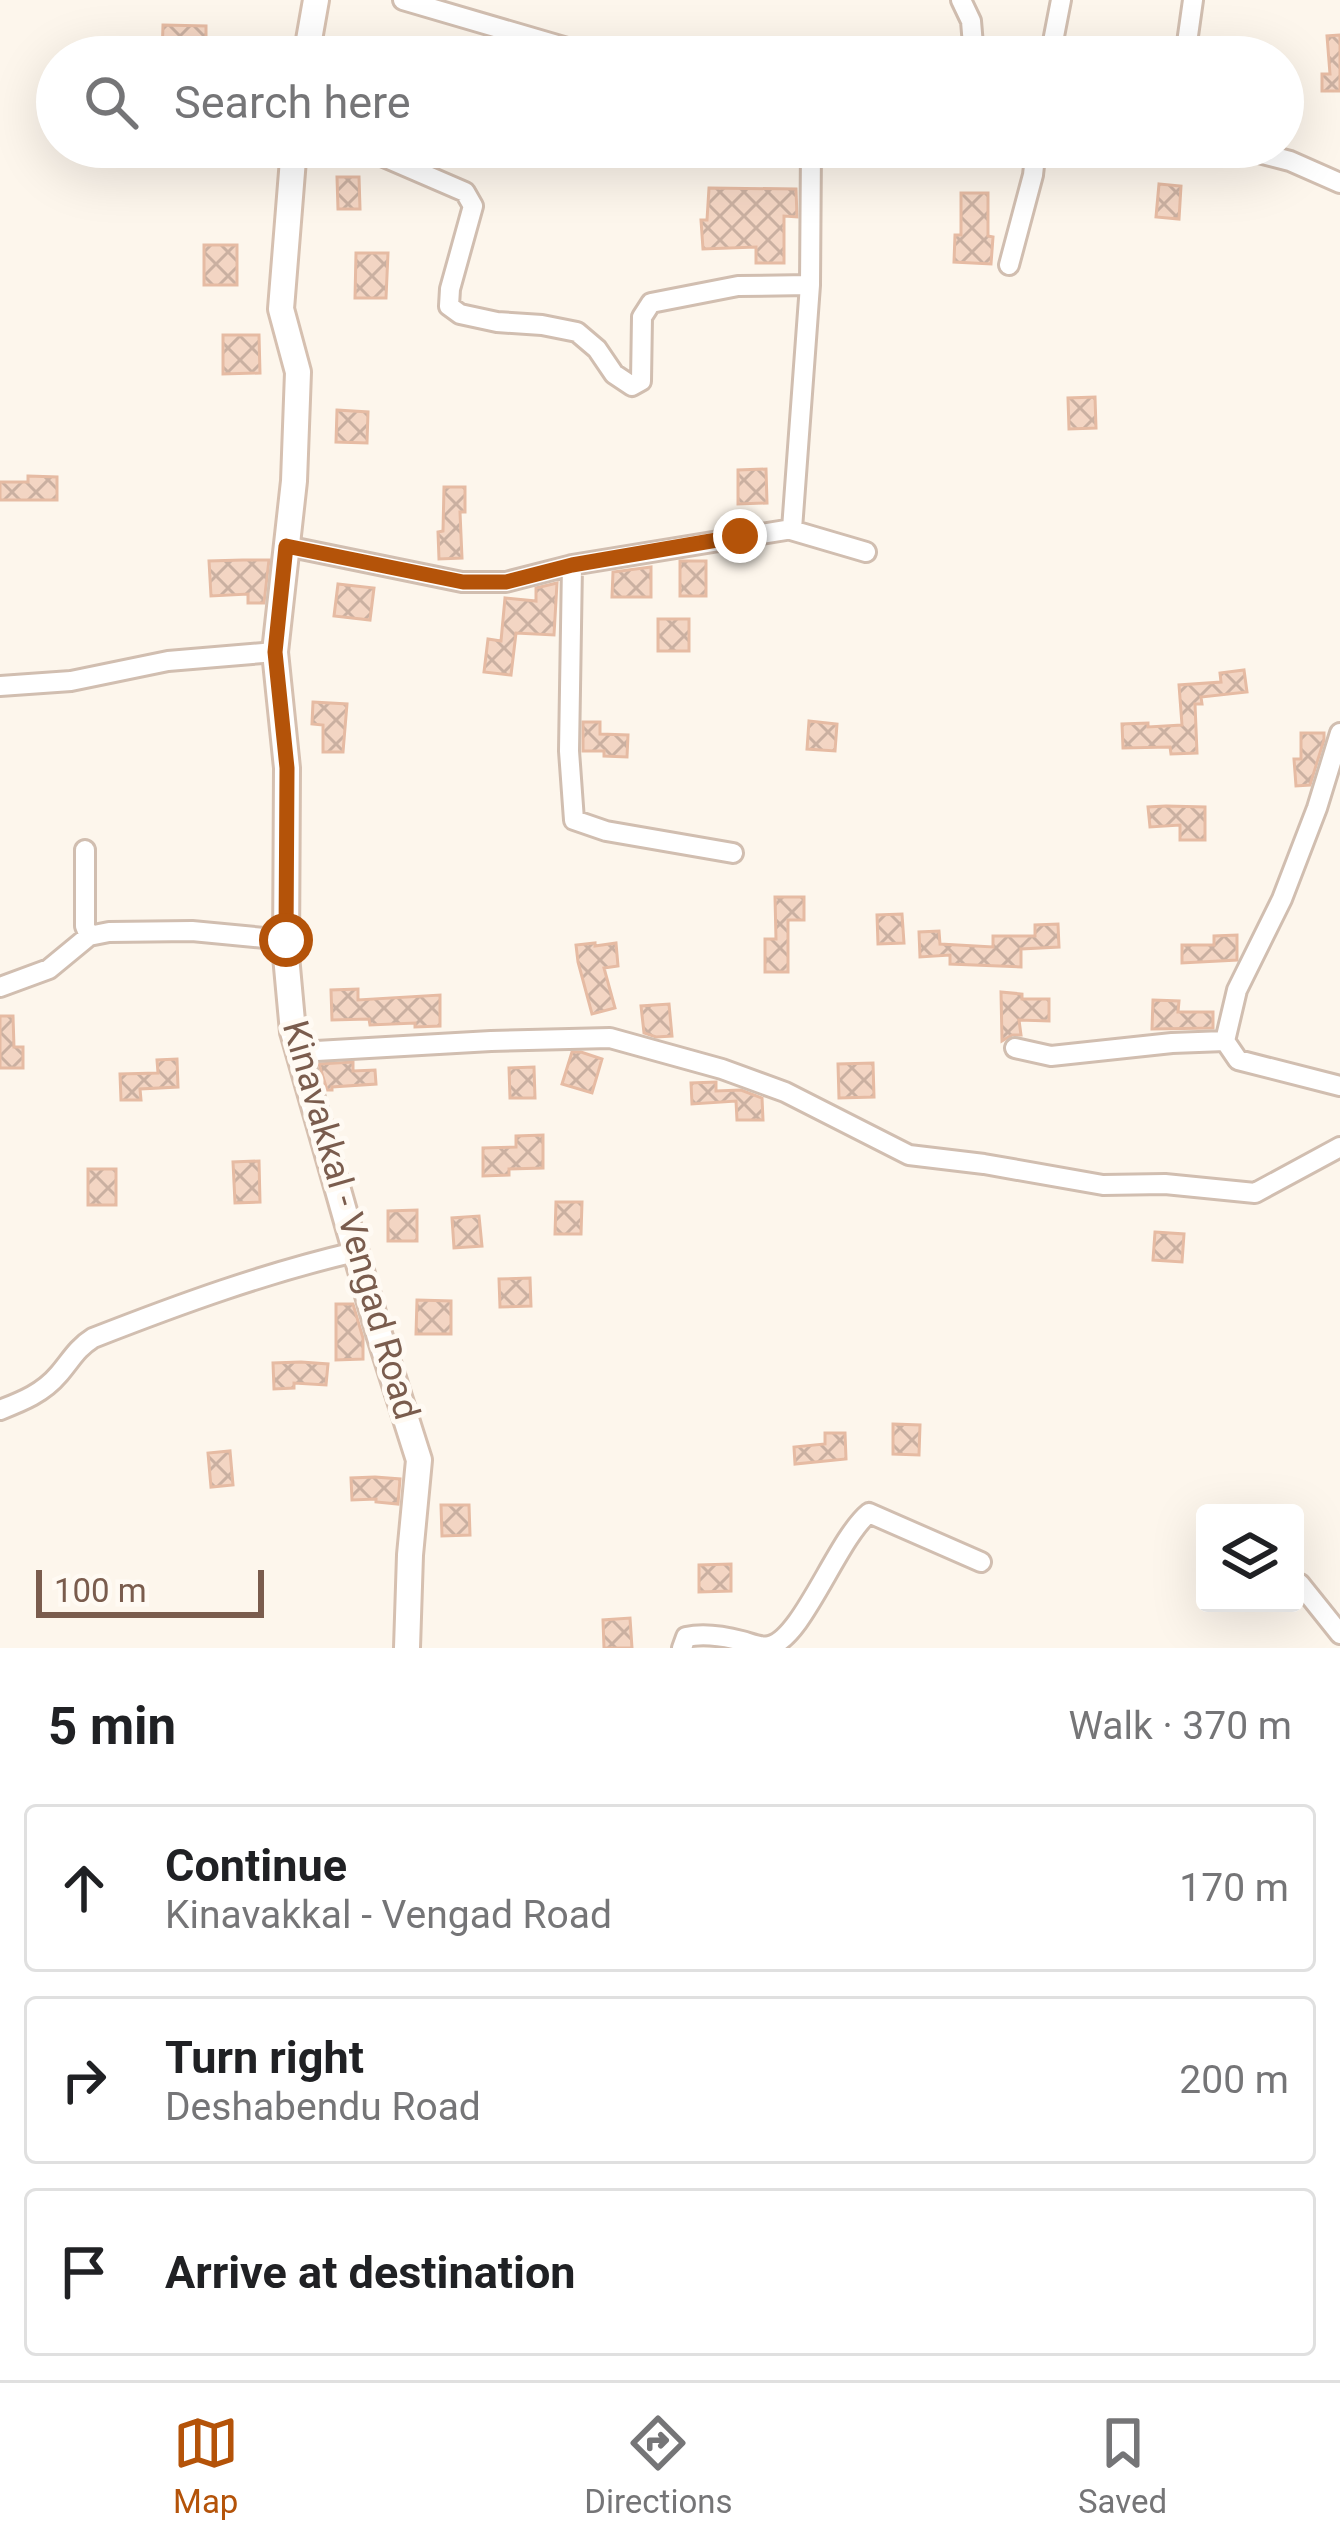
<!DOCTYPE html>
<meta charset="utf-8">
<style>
body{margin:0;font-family:Roboto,sans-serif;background:#f2f2f2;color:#202124}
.controls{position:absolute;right:36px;bottom:36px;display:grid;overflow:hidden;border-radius:12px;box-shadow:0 12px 48px #0002}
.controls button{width:108px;height:108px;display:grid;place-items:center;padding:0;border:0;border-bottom:3px solid #e0e0e0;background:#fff;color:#202124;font:60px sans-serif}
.scale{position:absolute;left:36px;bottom:30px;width:228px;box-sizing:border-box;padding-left:12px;border:6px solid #7a5c4d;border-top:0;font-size:33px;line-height:42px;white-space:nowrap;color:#7a5c4d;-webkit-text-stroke:9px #fffaf3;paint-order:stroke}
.stop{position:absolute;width:36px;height:36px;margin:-27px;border:9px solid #b45309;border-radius:50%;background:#fff}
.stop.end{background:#b45309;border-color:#fff;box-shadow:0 3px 12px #0008}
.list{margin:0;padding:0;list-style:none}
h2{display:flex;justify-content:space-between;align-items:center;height:156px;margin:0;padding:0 48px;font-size:51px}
h2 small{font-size:39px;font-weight:400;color:#757577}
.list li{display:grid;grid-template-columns:78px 1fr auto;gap:36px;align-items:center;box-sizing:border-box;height:168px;margin:0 24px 24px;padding:0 24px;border:3px solid #e0e0e0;border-radius:12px}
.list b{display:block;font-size:45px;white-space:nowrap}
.list p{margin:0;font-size:39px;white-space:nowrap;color:#757577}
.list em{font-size:39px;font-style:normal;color:#757577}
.icon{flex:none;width:66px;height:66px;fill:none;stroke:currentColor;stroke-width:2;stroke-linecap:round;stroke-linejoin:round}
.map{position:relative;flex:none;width:1340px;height:1648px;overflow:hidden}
.search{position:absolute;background:#fff;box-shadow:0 12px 48px #0002;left:36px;right:36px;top:36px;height:132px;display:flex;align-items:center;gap:30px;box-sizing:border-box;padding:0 42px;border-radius:66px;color:#757577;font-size:45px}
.sheet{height:732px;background:#fff}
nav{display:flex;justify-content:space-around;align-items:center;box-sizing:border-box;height:168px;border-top:3px solid #e0e0e0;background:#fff;font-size:33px;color:#757577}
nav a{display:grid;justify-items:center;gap:6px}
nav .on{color:#b45309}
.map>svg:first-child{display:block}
</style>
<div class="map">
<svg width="1340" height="1648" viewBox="0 0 1340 1648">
<defs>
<pattern id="building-cross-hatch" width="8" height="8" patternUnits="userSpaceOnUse" patternTransform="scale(3)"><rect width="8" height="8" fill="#f3d5c3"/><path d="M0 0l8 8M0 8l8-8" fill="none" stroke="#cab0a1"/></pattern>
</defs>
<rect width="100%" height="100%" fill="#fdf6ec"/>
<path fill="url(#building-cross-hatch)" stroke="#e6bba3" stroke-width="3" d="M163,25L206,26V57H162Z
M1340,35V91H1322V74H1330L1327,36Z
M337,177H359L360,209H338Z
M1159,184L1181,186L1179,219L1156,217Z
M709,188L796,189L797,217L784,216V263H756V247L703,249L701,220H707Z
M961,193H988V236L993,237L991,264L954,262L955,235H961Z
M204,245H237V285H204Z
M356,253H388L386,298H355Z
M223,335H259L260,373L223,374Z
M1095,397L1096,428L1069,429L1068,398Z
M337,410L368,412L367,443L336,442Z
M766,469L767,503L738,504V470Z
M28,476L57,477V500H0V482H28Z
M444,487H465V512H460L462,558L439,559L438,532L443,531Z
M243,560H269L264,603H248V594L211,596L209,561Z
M680,561H706V596H680Z
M651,567V597H612L613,572Z
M557,583L554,635L516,633L511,675L484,672L488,639L501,641L505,598L536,601V588Z
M338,584L374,588L370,620L334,616Z
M658,619H689V651H658Z
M1244,670L1247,692L1201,697L1202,704H1195L1197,753L1171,754L1170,747L1123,748L1122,724L1148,723V727L1182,725L1179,685L1221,682L1220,673Z
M313,702L347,704L343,752H323V725L312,724Z
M809,721L837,724L835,751L807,749Z
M583,722H600V734L628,735L627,757L604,756V751H583Z
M1301,733H1324V740L1310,785L1296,786L1294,759H1301Z
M1166,806L1205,807V840H1180V825L1150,827L1148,807Z
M775,897H804V920H788V972H765V939H776Z
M902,914L904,943L878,944L877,915Z
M1058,924L1059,947L1021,949V967L950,964V955L920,957L919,932L939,931L940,944L993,947V936H1035V925Z
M1237,935V960L1182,963V945H1214V936Z
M595,943V946L616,943L618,966L604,968L615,1008L592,1014L578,962L576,945Z
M358,989V1000L440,995V1026L415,1027V1023L370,1025L369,1019L332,1020L331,990Z
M1001,992L1022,994V999H1049V1021L1019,1020L1021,1035H1012L1002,1041Z
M1153,1000L1179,1001L1178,1012H1213V1028L1152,1029Z
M669,1004L672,1036L656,1037L644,1033L641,1006Z
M0,1016H13L14,1047H23V1068H0Z
M572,1052H581L602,1059L592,1093L562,1084Z
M177,1059L178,1087L140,1089L141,1100H121L120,1074L158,1073L157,1060Z
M353,1062V1071L375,1070L376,1084L332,1087V1090H327L319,1064Z
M873,1063L874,1097L839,1098L838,1064Z
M534,1067L535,1098H510L509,1068Z
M716,1082V1091L741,1090L762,1098L763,1120H737L736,1101L692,1104L691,1083Z
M543,1135V1168L509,1169V1175L483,1176V1148L516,1147V1136Z
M259,1161L260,1202L235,1203L233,1162Z
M88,1169H116V1205H88Z
M556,1202H582L581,1234H555Z
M417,1210V1241H388V1211Z
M479,1216L482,1246L454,1248L452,1218Z
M1155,1232L1184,1234L1182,1262L1153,1260Z
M530,1278L531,1306L500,1307L499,1279Z
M417,1300L451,1301V1334H416Z
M336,1304H353L363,1338V1359L336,1360Z
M301,1362L328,1364L326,1385L294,1383V1388L274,1389L273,1363Z
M893,1424L920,1425L919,1455L893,1454Z
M825,1433H845L846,1459L795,1464L794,1447L825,1444Z
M230,1451L233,1485L211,1487L208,1453Z
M375,1477L400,1479L398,1504L376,1502V1499L352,1500L351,1478Z
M441,1505H469L470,1535L442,1536Z
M731,1564V1591L699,1592V1565Z
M630,1618L632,1648H604L603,1620Z"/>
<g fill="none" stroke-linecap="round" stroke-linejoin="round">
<defs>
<path id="minor" d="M403,0L598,57
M961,0L971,21L974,57
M1050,57L1061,0
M1185,57L1193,0
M351,147L370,151L465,192L473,206L450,289L449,306L460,314L497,322L542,325L577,332L597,349L614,374L632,386L641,381L642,317L651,303L738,286L810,285
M1235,147L1290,161L1340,183
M1009,265L1033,175L1036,147
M791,530L866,552
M286,546L462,582H506L572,565L792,529L810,285L811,147
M572,565L569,751L574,820L606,831L733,853
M0,686L71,681L168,661L275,652
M85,850V926L89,936
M0,987L49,969L89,936L109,932L192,931L286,940
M1225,1041L1238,1060L1340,1086
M1015,1048L1051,1056L1172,1043L1225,1041L1237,990L1282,899L1317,808L1340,733
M299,1052L491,1041L610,1038L722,1069L785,1092L909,1155L984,1164L1103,1185L1165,1184L1255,1193L1340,1147
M0,1410C23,1401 43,1393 59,1374C71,1360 77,1348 93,1338C180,1304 265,1273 355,1252
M1300,1584L1340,1634
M682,1648L686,1637C704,1633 723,1636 742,1641C750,1643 760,1648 769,1646C802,1640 837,1539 869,1513L981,1562"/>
<path id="secondary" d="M306,57L316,0
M294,147L281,309L298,372L294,481L275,652L287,768L286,956L293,1032L379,1334L419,1460L410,1555L407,1648"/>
</defs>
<use href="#minor" stroke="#d1beb0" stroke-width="24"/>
<use href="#secondary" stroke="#d6c0b0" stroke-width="30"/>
<use href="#minor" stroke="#fff" stroke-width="18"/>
<use href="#secondary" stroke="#fff" stroke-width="24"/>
</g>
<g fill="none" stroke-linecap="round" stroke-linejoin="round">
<path stroke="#b45309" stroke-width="15" d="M286,940L287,768L275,652L286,546L463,582H506L572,565L740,536"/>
</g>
<g text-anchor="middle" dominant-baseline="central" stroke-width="10" stroke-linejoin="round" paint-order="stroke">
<g font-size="36" fill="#7a5c4d" stroke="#fffaf3">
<text transform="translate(351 1220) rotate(74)">Kinavakkal - Vengad Road</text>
</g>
</g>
</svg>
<div class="controls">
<button><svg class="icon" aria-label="layers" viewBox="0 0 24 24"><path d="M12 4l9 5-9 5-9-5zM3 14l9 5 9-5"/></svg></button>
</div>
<div class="scale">100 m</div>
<div class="stop" style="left:286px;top:940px"></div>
<div class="stop end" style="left:740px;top:536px"></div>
<div class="search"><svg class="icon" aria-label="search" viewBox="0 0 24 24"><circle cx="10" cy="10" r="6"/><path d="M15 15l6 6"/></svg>Search here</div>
</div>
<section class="sheet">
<h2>5 min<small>Walk · 370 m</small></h2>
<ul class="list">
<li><svg class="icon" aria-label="ahead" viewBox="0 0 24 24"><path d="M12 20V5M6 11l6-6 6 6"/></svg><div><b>Continue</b><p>Kinavakkal - Vengad Road</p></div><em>170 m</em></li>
<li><svg class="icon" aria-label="right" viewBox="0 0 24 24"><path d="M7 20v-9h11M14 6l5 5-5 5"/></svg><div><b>Turn right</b><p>Deshabendu Road</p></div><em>200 m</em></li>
<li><svg class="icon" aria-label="arrive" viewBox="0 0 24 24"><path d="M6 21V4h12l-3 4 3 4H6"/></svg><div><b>Arrive at destination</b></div></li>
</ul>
</section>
<nav>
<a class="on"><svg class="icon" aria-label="map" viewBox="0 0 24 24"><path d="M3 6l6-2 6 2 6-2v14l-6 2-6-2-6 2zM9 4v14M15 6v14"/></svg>Map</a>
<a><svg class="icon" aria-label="directions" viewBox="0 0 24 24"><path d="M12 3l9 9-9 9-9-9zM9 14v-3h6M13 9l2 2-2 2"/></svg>Directions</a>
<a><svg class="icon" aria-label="saved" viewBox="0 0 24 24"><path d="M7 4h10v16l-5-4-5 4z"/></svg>Saved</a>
</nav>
